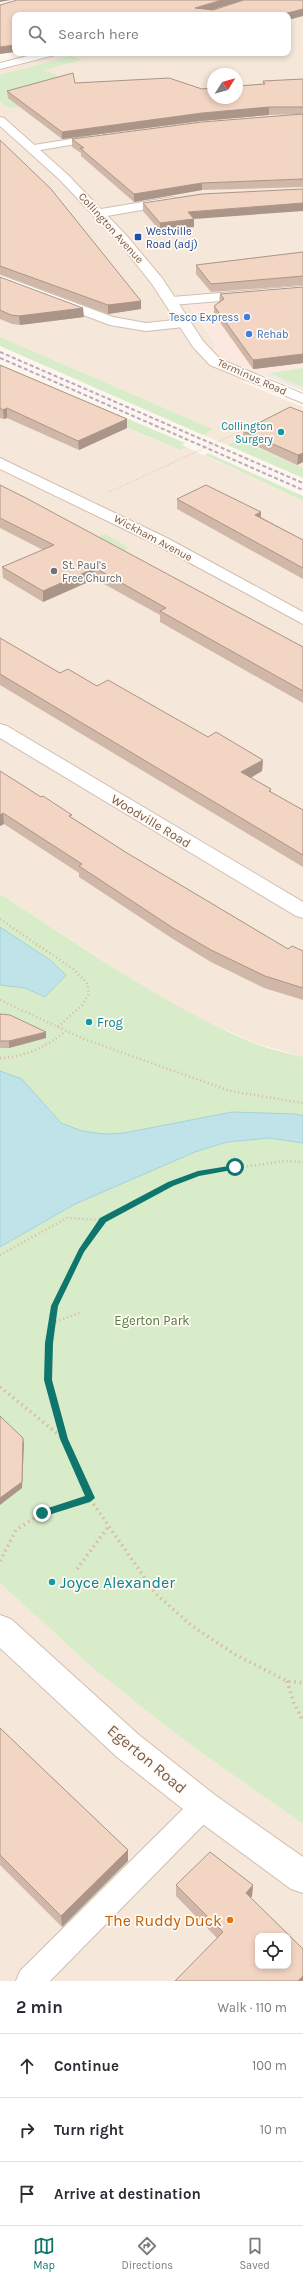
<!DOCTYPE html>
<meta charset="utf-8">
<style>
body{margin:0;font-family:Karla,sans-serif;background:#f2f2f3;color:#2b2b33}
.controls{position:absolute;right:12px;bottom:12px;display:grid;overflow:hidden;border-radius:8px;box-shadow:0 2px 6px #0003}
.controls button{width:36px;height:36px;display:grid;place-items:center;padding:0;border:0;border-bottom:1px solid #e1e1e2;background:#fff;color:#2b2b33;font:20px sans-serif}
.compass{position:absolute;left:207px;top:68px;width:36px;height:36px;border-radius:50%;background:#fff;box-shadow:0 2px 6px #0003;rotate:53deg}
.stop{position:absolute;width:12px;height:12px;margin:-9px;border:3px solid #0f766e;border-radius:50%;background:#fff}
.stop.end{background:#0f766e;border-color:#fff;box-shadow:0 1px 4px #0008}
.list{margin:0;padding:0;list-style:none}
h2{display:flex;justify-content:space-between;align-items:center;height:52px;margin:0;padding:0 16px;font-size:17px}
h2 small{font-size:13px;font-weight:400;color:#7c7c81}
.list li{display:grid;grid-template-columns:26px 1fr auto;gap:12px;align-items:center;box-sizing:border-box;height:64px;padding:0 16px;border-top:1px solid #e1e1e2}
.list b{display:block;font-size:15px;white-space:nowrap}
.list em{font-size:13px;font-style:normal;color:#7c7c81}
.icon{flex:none;width:22px;height:22px;fill:none;stroke:currentColor;stroke-width:2;stroke-linecap:round;stroke-linejoin:round}
.map{position:relative;flex:none;width:303px;height:1981px;overflow:hidden}
.search{position:absolute;background:#fff;box-shadow:0 2px 6px #0003;left:12px;right:12px;top:12px;height:44px;display:flex;align-items:center;gap:10px;box-sizing:border-box;padding:0 14px;border-radius:8px;color:#7c7c81;font-size:15px}
.sheet{height:244px;background:#fff}
nav{display:flex;justify-content:space-around;align-items:center;box-sizing:border-box;height:56px;border-top:1px solid #e1e1e2;background:#fff;font-size:11px;color:#7c7c81}
nav a{display:grid;justify-items:center;gap:2px}
nav .on{color:#0f766e}
.map>svg:first-child{display:block}
</style>
<div class="map">
<svg width="303" height="1981" viewBox="0 0 303 1981">
<rect width="100%" height="100%" fill="#fdf6ec"/>
<path fill="#f5e8da" fill-rule="evenodd" d="M303,0V336L189,305L216,344L221,358L261,374L242,382L303,407V468L238,439L227,445L203,435L213,429L0,337V70L68,53H288V15ZM213,74H237V98H213Z
M0,374L179,450L186,447L303,501V1057L258,1044L196,1017L142,986L0,894Z
M0,1583L94,1669L189,1744L303,1824V1981H0ZM258,1936H288V1966H258Z"/>
<path fill="#fde8e0" d="M266,298L303,336V368L261,374L221,358L213,349L216,343L189,304Z"/>
<path fill="#efe9e4" d="M303,368V391L261,374L269,373Z"/>
<path fill="#d8ecc9" d="M71,56L82,60L43,70L68,80L66,100L9,108L0,101V75Z
M0,337L213,429L203,435L0,346Z
M0,365L185,443L182,445L186,447L180,450L0,374Z
M303,368V387L269,373Z
M238,439L303,468V478L227,445Z
M208,453L303,496V501L205,455Z
M105,534L130,548L117,553L89,541Z
M0,894C83,947 164,1006 256,1044C271,1050 288,1053 303,1057V1824L189,1744L94,1669L0,1583Z"/>
<path fill="#bfe3e8" stroke="#a5d3da" d="M0,927L50,960L66,975L45,997L25,988L0,985Z
M0,1071L22,1079L61,1123L82,1131L104,1134L124,1133L232,1112L296,1114L303,1116V1143L269,1138L227,1142L195,1152L75,1204L0,1247Z"/>
<g fill="none" stroke-linecap="round" stroke-linejoin="round">
<defs>
<path id="service" d="M204,1793L213,1797L217,1806L213,1815L50,1981H16L20,1971L195,1797Z"/>
<path id="minor" d="M102,134L108,137L106,139L34,151L28,148L34,145Z
M173,197L179,201L177,204L101,217L95,213L101,209Z
M0,275L113,317L146,323L184,319L191,323L184,327L146,331L110,325L0,284Z
M303,286V294L172,305L165,301L172,297Z
M0,724L7,726L303,902V918L296,916L0,738Z
M0,1615L11,1619L139,1735L215,1795L303,1857V1893L291,1889L193,1817L117,1757L0,1648Z"/>
<path id="tertiary" d="M0,458L167,538L303,612V624L155,544L0,469Z"/>
<path id="secondary" d="M39,53H56L55,55L0,69V63Z
M0,117L4,118L67,174L126,235L162,278L203,341L220,359L303,394V403L210,365L193,347L152,284L117,240L59,179L0,126Z"/>
</defs>
<use href="#service" stroke="#d1beb0" stroke-width="2"/>
<use href="#minor" stroke="#d1beb0" stroke-width="2"/>
<use href="#tertiary" stroke="#d1beb0" stroke-width="2"/>
<use href="#secondary" stroke="#d6c0b0" stroke-width="2"/>
<path stroke="#d9b8a5" stroke-width="1.5" stroke-dasharray="0.5 2" stroke-linecap="butt" d="M109,492L261,422"/>
<path stroke="#d9b8a5" stroke-width="2.5" stroke-dasharray="1 3" stroke-linecap="butt" d="M0,919L73,969L87,983L89,994L82,1005L58,1027
M0,1000L84,1039L230,1091L303,1103
M0,1058C25,1057 46,1047 66,1031
M0,1255L67,1218L103,1220L170,1184L198,1174L284,1161L303,1162
M52,1323L82,1312
M49,1358L55,1306L81,1251L103,1220"/>
<path stroke="#d9b8a5" stroke-width="3.5" stroke-dasharray="1.5 4" stroke-linecap="butt" d="M49,1357L48,1380L64,1438
M0,1387L64,1439L90,1499L156,1594L191,1625L234,1654L287,1681L303,1683
M0,1561L16,1530L42,1513L90,1499
M77,1569L108,1527
M287,1681L294,1703L303,1721"/>
<use href="#service" fill="#fff" fill-rule="evenodd"/>
<use href="#minor" fill="#fff" fill-rule="evenodd"/>
<use href="#tertiary" fill="#fff" fill-rule="evenodd"/>
<use href="#secondary" fill="#fff" fill-rule="evenodd"/>
<path stroke="#b9a8c9" stroke-width="2" stroke-dasharray="4 2.5" stroke-linecap="butt" d="M0,352L303,483
M0,358L303,490"/>
</g>
<path fill="#d1b7a8" d="M303,79V114L269,115L201,121L62,139L8,98L7,91L75,83L202,89L263,84V81Z
M303,114V187L202,190L134,202L81,156V153L72,147V139Z
M0,140L141,301V309L108,314L0,274Z
M143,203L194,219V227L160,231L143,211Z
M303,252V285L211,292L196,274V265Z
M0,277L84,317L20,325L12,324L0,319Z
M303,287V363L253,369L214,314V306L219,302L220,294Z
M0,365L127,428L79,450L7,418L4,419L0,418Z
M303,412V462L297,465L243,440V431Z
M0,485L303,647V703L160,622V615L95,579L43,602L3,578L2,567L43,550L0,528Z
M177,499L261,512V517L303,540V579L177,509Z
M0,638L60,673L97,686L208,737L263,760L262,771L251,778L271,789V792L303,810V867L0,685Z
M0,771L127,853L288,949L303,951V1000L264,988L211,962L173,939L79,877V873L4,824L0,826Z
M0,1014L46,1032V1038L9,1048H0Z
M0,1728L128,1850V1861L62,1927L0,1865Z
M176,1885H253L252,1896L251,1898L303,1949L217,1938L176,1896Z"/>
<path fill="#aa9588" d="M0,0H11L0,2Z
M222,0H244L195,15V8Z
M303,9V16L288,20V15H280Z
M15,45V52L0,54V47Z
M269,107V115L201,121L62,139V132L202,113Z
M202,183V190L134,202V194Z
M303,203V211L194,219V227L160,231V223L188,212Z
M141,301V309L108,314V305Z
M83,308L84,317L20,325L19,316Z
M303,354V363L253,369V360Z
M7,408V418L4,419L3,410Z
M127,419V428L79,450L78,441Z
M303,453V462L297,465L298,455Z
M261,512L260,522L255,515Z
M95,568V579L43,602V591Z
M263,760L262,771L241,783V772Z
M3,813L4,824L0,826V815Z
M46,1032V1038L9,1048V1041Z
M23,1438L24,1444L22,1488L0,1505V1498Z
M128,1850V1861L62,1927L61,1916Z
M253,1885L252,1896L245,1904L246,1893Z
M303,1976V1981H298Z"/>
<path fill="#f3d5c3" stroke="#aa9588" fill-rule="evenodd" d="M17,0H222L195,8L213,10L244,0H303V9L280,15H15V45L0,47V5Z
M73,73L75,83L169,78L202,89L213,88V98H237V86L265,84L263,81L303,79V107H269L202,113L62,132L7,91Z
M303,114V179L202,183L134,194L80,148H84L72,139L202,122Z
M0,140L51,189L141,301L108,305L0,266Z
M303,189V203L188,212L194,219L160,223L143,203L202,194Z
M303,252V276L211,284L196,265Z
M0,277L83,308L19,316L11,315L0,310Z
M303,287V354L253,360L214,306L224,299L220,294Z
M0,365L127,419L78,441L7,408L3,410L0,408Z
M290,407L303,412V453L298,455L243,431Z
M0,485L26,498L303,647V691L160,611L166,608L95,568L43,591L2,567L54,545L0,518Z
M206,485L261,512L255,515L303,540V568L177,499Z
M0,638L60,673L68,669L97,686L108,680L208,737L216,732L263,760L241,772L271,789L269,791L303,810V855L0,674Z
M0,771L41,797L43,796L72,815L69,816L127,853L288,949L292,946L303,951V988L265,976L211,950L173,928L79,866L82,864L3,813L0,815Z
M0,1014L10,1015L46,1032L9,1041H0Z
M0,1416L23,1438L22,1482L0,1498Z
M0,1728L128,1850L61,1916L0,1855Z
M210,1852L253,1885L246,1893L303,1949V1976L298,1981H175L223,1932L176,1885ZM258,1936H288V1966H258Z"/>
<path fill="#0f766e" d="M235,1165H237V1169L199,1176L173,1186L106,1222L84,1252L58,1306L53,1343L52,1380L68,1439L95,1498L90,1502L42,1517L39,1516V1511L85,1496L60,1439L44,1380L45,1343L51,1306L79,1249L100,1218L168,1182L198,1171Z"/>
<rect fill="#1a4fb4" stroke="#fffaf3" stroke-width="1.5" x="134" y="233" width="8" height="8" rx="2"/>
<g fill="#3f7fe0" stroke="#fffaf3" stroke-width="1.5">
<circle cx="247" cy="317" r="4"/>
<circle cx="249" cy="334" r="4"/>
</g>
<g fill="#0f9aa8" stroke="#fffaf3" stroke-width="1.5">
<circle cx="281" cy="432" r="4"/>
<circle cx="89" cy="1022" r="4"/>
<circle cx="52" cy="1582" r="4"/>
</g>
<circle fill="#6b7280" stroke="#fffaf3" stroke-width="1.5" cx="54" cy="571" r="4"/>
<circle fill="#e8710a" stroke="#fffaf3" stroke-width="1.5" cx="230" cy="1920" r="4"/>
<g text-anchor="middle" dominant-baseline="central" stroke-width="3.5" stroke-linejoin="round" paint-order="stroke">
<g font-size="11" fill="#7a5c4d" stroke="#fffaf3">
<text transform="translate(111 228) rotate(48)">Collington Avenue</text>
<text transform="translate(252 377) rotate(24)">Terminus Road</text>
<text transform="translate(153 538) rotate(28)">Wickham Avenue</text>
</g>
<g font-size="11" fill="#164399" stroke="#fffaf3" text-anchor="start">
<text x="146" y="231">Westville<tspan x="146" dy="13">Road (adj)</tspan></text>
</g>
<g font-size="11" fill="#366cbe" stroke="#fffaf3" text-anchor="end">
<text x="239" y="317">Tesco Express</text>
<text x="257" y="334" text-anchor="start">Rehab</text>
</g>
<g font-size="11" fill="#0d838f" stroke="#fffaf3" text-anchor="end">
<text x="273" y="426">Collington<tspan x="273" dy="13">Surgery</tspan></text>
</g>
<g font-size="11" fill="#5b616d" stroke="#fffaf3" text-anchor="start">
<text x="62" y="565">St. Paul's<tspan x="62" dy="13">Free Church</tspan></text>
</g>
<g font-size="13" fill="#7a5c4d" stroke="#fffaf3">
<text transform="translate(151 821) rotate(31)">Woodville Road</text>
</g>
<g font-size="13" fill="#0d838f" stroke="#fffaf3" text-anchor="start">
<text x="97" y="1022">Frog</text>
</g>
<g font-size="13" fill="#537a41" stroke="#fffaf3">
<text x="152" y="1320">Egerton Park</text>
</g>
<g font-size="16" fill="#0d838f" stroke="#fffaf3" text-anchor="start">
<text x="60" y="1582">Joyce Alexander</text>
</g>
<g font-size="16" fill="#7a5c4d" stroke="#fffaf3">
<text transform="translate(147 1759) rotate(40)">Egerton Road</text>
</g>
<g font-size="16" fill="#c56008" stroke="#fffaf3" text-anchor="end">
<text x="222" y="1920">The Ruddy Duck</text>
</g>
</g>
</svg>
<div class="controls">
<button><svg class="icon" aria-label="locate" viewBox="0 0 24 24"><circle cx="12" cy="12" r="6"/><path d="M12 2v4M12 18v4M2 12h4M18 12h4"/></svg></button>
</div>
<svg class="compass" viewBox="-18 -18 36 36"><path d="M0-13l5 13h-10z" fill="#e53935"/><path d="M0 13l5-13h-10z" fill="#7c7c81"/></svg>
<div class="stop" style="left:235px;top:1167px"></div>
<div class="stop end" style="left:42px;top:1513px"></div>
<div class="search"><svg class="icon" aria-label="search" viewBox="0 0 24 24"><circle cx="10" cy="10" r="6"/><path d="M15 15l6 6"/></svg>Search here</div>
</div>
<section class="sheet">
<h2>2 min<small>Walk · 110 m</small></h2>
<ul class="list">
<li><svg class="icon" aria-label="ahead" viewBox="0 0 24 24"><path d="M12 20V5M6 11l6-6 6 6"/></svg><div><b>Continue</b></div><em>100 m</em></li>
<li><svg class="icon" aria-label="right" viewBox="0 0 24 24"><path d="M7 20v-9h11M14 6l5 5-5 5"/></svg><div><b>Turn right</b></div><em>10 m</em></li>
<li><svg class="icon" aria-label="arrive" viewBox="0 0 24 24"><path d="M6 21V4h12l-3 4 3 4H6"/></svg><div><b>Arrive at destination</b></div></li>
</ul>
</section>
<nav>
<a class="on"><svg class="icon" aria-label="map" viewBox="0 0 24 24"><path d="M3 6l6-2 6 2 6-2v14l-6 2-6-2-6 2zM9 4v14M15 6v14"/></svg>Map</a>
<a><svg class="icon" aria-label="directions" viewBox="0 0 24 24"><path d="M12 3l9 9-9 9-9-9zM9 14v-3h6M13 9l2 2-2 2"/></svg>Directions</a>
<a><svg class="icon" aria-label="saved" viewBox="0 0 24 24"><path d="M7 4h10v16l-5-4-5 4z"/></svg>Saved</a>
</nav>
